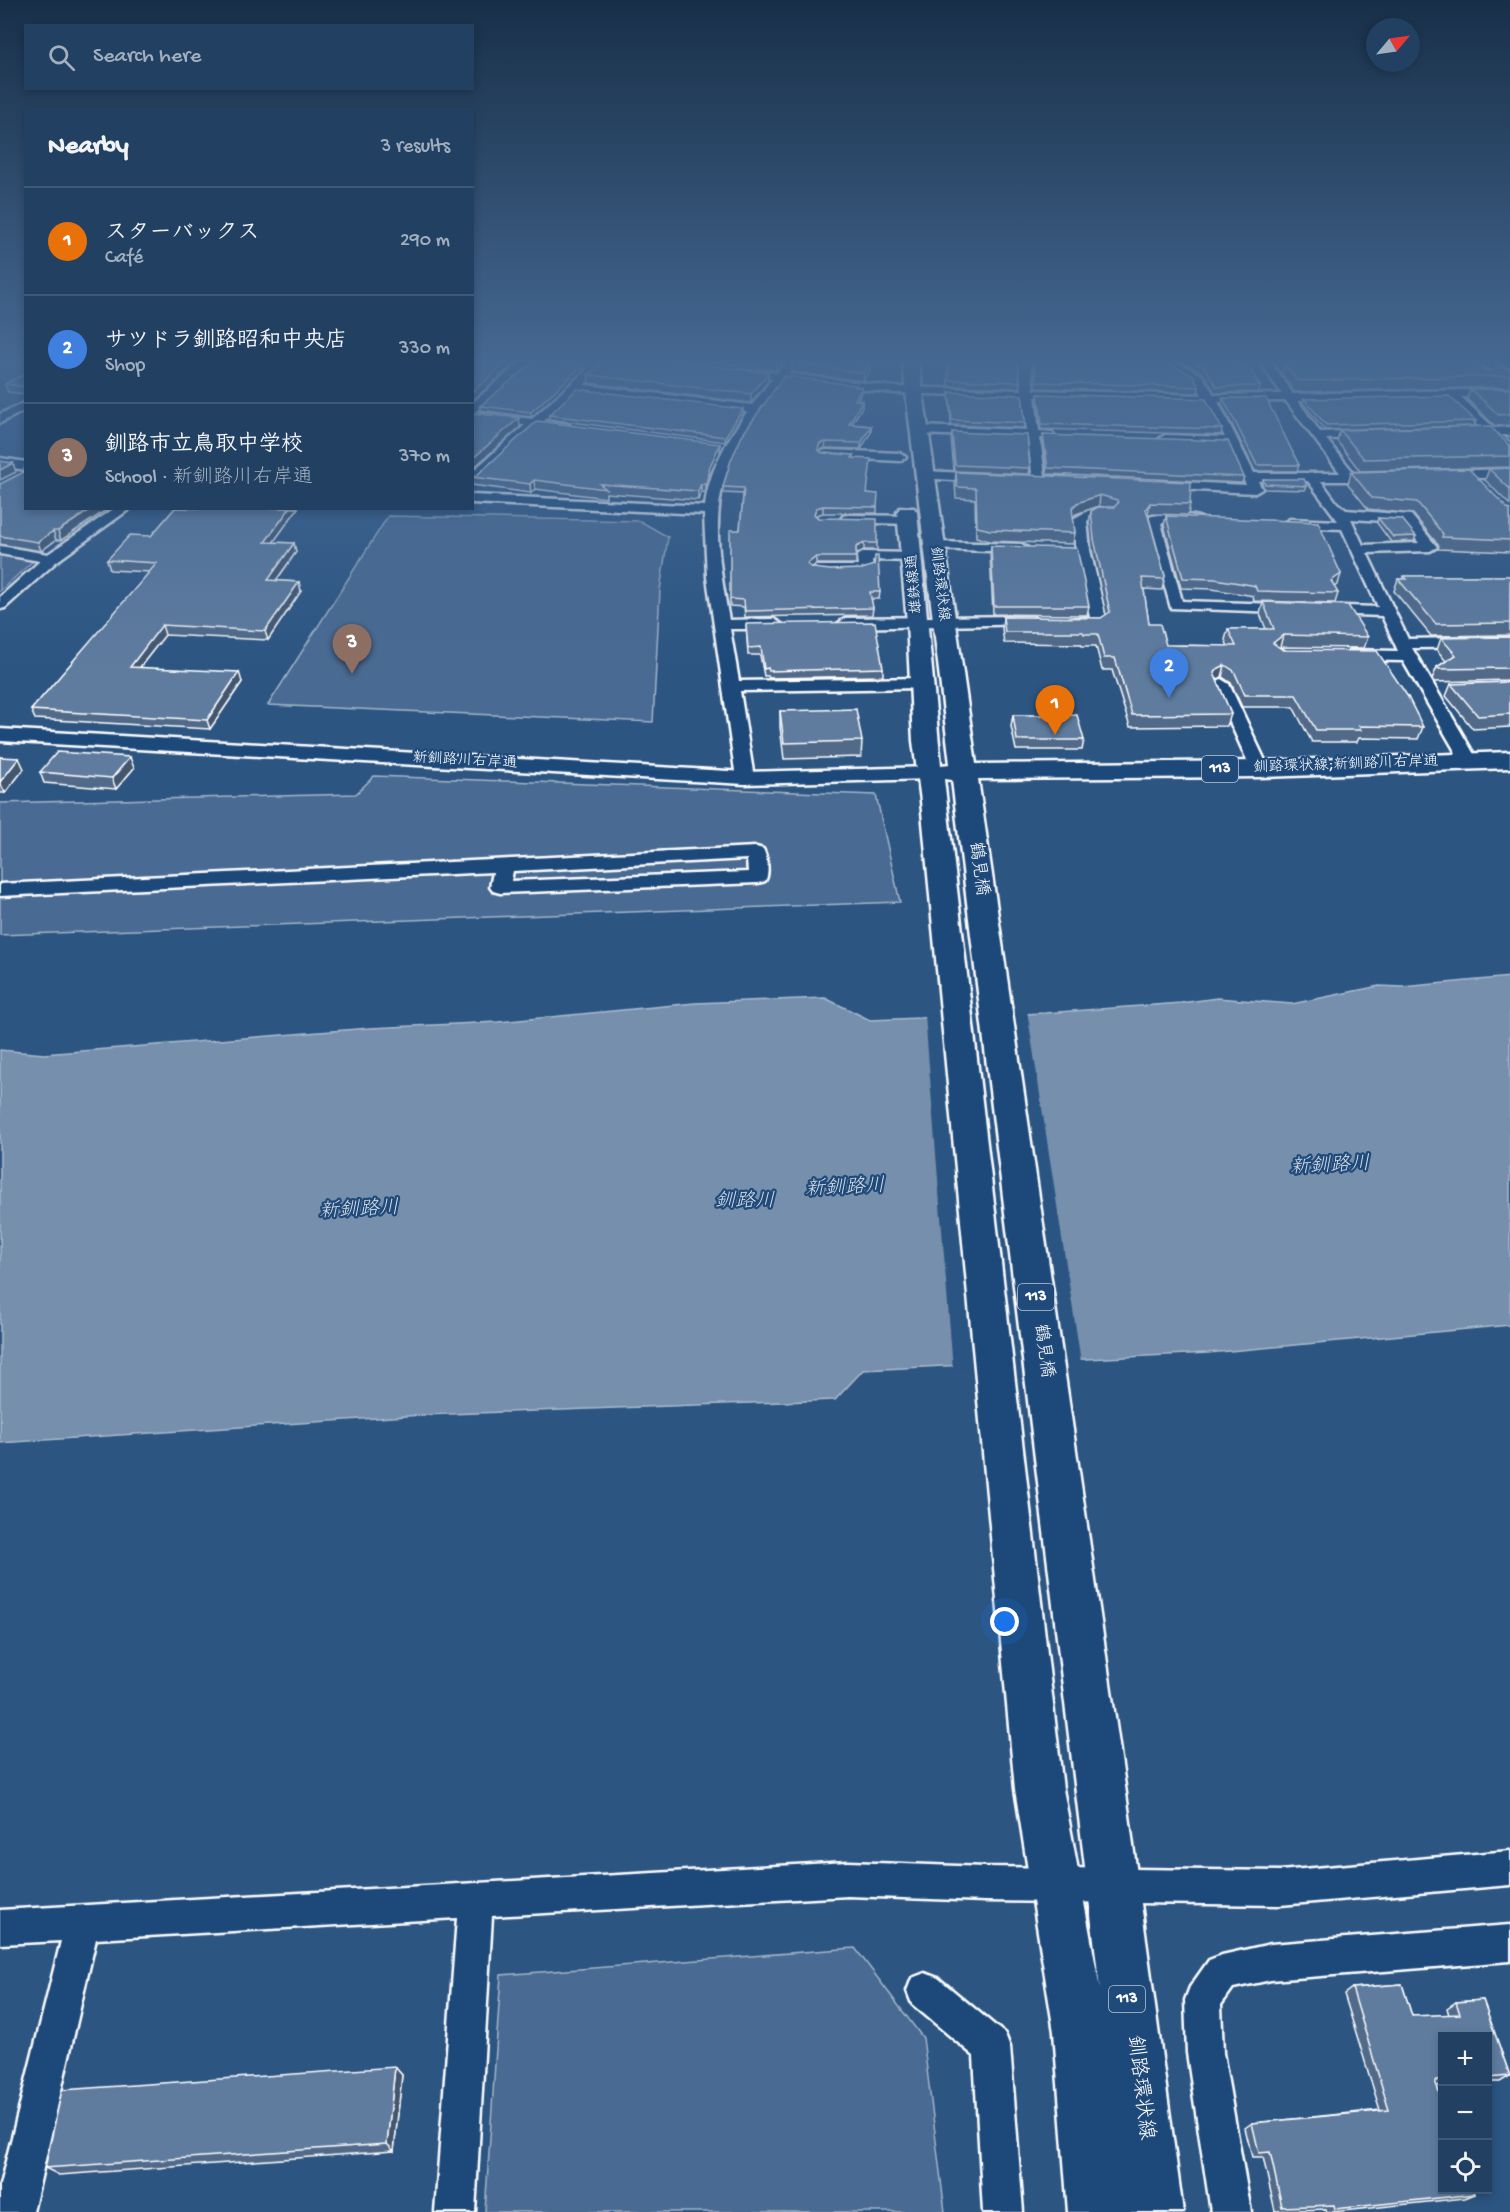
<!DOCTYPE html>
<meta charset="utf-8">
<style>
body{margin:0;font-family:"Gochi Hand","Klee One",sans-serif;background:#2d4b6b;color:#f1f3f6}
.controls{position:absolute;right:18px;bottom:18px;display:grid;overflow:hidden;border-radius:0px;box-shadow:0 3px 9px #0003}
.controls button{width:54px;height:54px;display:grid;place-items:center;padding:0;border:0;border-bottom:2px solid #3e5977;background:#214062;color:#f1f3f6;font:30px sans-serif}
.compass{position:absolute;left:1366px;top:18px;width:54px;height:54px;border-radius:50%;background:#214062;box-shadow:0 3px 9px #0003;rotate:61deg}
.you{position:absolute;left:1005px;top:1622px;width:21px;height:21px;margin:-15px;border:4px solid #fff;border-radius:50%;background:#1a73e8;box-shadow:0 0 0 9px #1a73e833}
.badge{display:grid;place-items:center;width:39px;height:39px;border-radius:50%;background:#90b9f0;color:#fff;font-size:20px;font-weight:700}
.pin{position:absolute;translate:-50% -50px;filter:drop-shadow(0 2px 3px #0008)}
.pin::after{content:'';position:absolute;top:32px;width:21px;height:18px;background:inherit;clip-path:polygon(0 0,100% 0,50% 100%)}
.list{margin:0;padding:0;list-style:none}
h2{display:flex;justify-content:space-between;align-items:center;height:78px;margin:0;padding:0 24px;font-size:26px}
h2 small{font-size:20px;font-weight:400;color:#a2afbe}
.list li{display:grid;grid-template-columns:39px 1fr auto;gap:18px;align-items:center;box-sizing:border-box;height:108px;padding:0 24px;border-top:2px solid #3e5977}
.list b{display:block;font-size:22px;white-space:nowrap}
.list p{margin:0;font-size:20px;white-space:nowrap;color:#a2afbe}
.list em{font-size:20px;font-style:normal;color:#a2afbe}
.icon{flex:none;width:33px;height:33px;fill:none;stroke:currentColor;stroke-width:2;stroke-linecap:round;stroke-linejoin:round}
.map{position:relative;flex:none;width:1510px;height:2212px;overflow:hidden}
.search{position:absolute;background:#214062;box-shadow:0 3px 9px #0003;left:24px;top:24px;width:450px;height:66px;display:flex;align-items:center;gap:15px;box-sizing:border-box;padding:0 21px;border-radius:0px;color:#a2afbe;font-size:22px}
.panel{position:absolute;background:#214062;box-shadow:0 3px 9px #0003;left:24px;top:108px;width:450px;height:402px;border-radius:0px}
.map>svg:first-child{display:block}
</style>
<div class="map">
<svg width="1510" height="2212" viewBox="0 0 1510 2212">
<rect width="100%" height="100%" fill="#2c5582"/>
<filter id="ink" filterUnits="userSpaceOnUse"><feTurbulence type="fractalNoise" baseFrequency=".0167" numOctaves="2"/><feDisplacementMap in="SourceGraphic" scale="12" xChannelSelector="R" yChannelSelector="G"/><feConvolveMatrix kernelMatrix="1 2 1 2 8 2 1 2 1" color-interpolation-filters="sRGB"/></filter>
<g filter="url(#ink)">
<path fill="#486b92" stroke="#a4b5c8" stroke-width="1.5" d="M388,516L640,521L668,537L660,590L653,722L268,705Z
M0,554L34,560L0,591Z
M374,776L876,795L900,902L0,935V803L356,794Z
M855,1948L923,2038L945,2212H485L501,1975Z"/>
<path fill="#748fad" stroke="#acbcce" stroke-width="1.5" d="M1510,977V1325L1208,1353L863,1370L835,1400L422,1415L0,1443V1050L44,1054L370,1028L498,1022L695,1003L825,998L870,1020L1045,1013L1181,1003L1217,998L1292,1004L1379,986L1402,987Z"/>
<path fill="#2c5582" d="M1027,1010L1081,1362L953,1369L925,1015Z"/>
<g fill="none" stroke-linecap="round" stroke-linejoin="round">
<defs>
<path id="minor" d="M523,358H560L595,362L600,358H612L584,385L752,405L772,379L733,374V370L777,373L790,358H801L788,374L895,387L1022,390L1018,358H1030L1034,390L1202,395L1193,379L1152,358H1167L1202,375L1214,395L1282,394L1257,358H1268L1293,394L1510,389V397H1461L1494,428L1510,427V435H1501L1510,443V454L1506,453L1487,435H1463V429L1480,428L1448,398L1298,401L1320,432L1368,430L1374,434L1368,438L1326,439L1354,473H1380L1386,477L1380,481H1321L1337,503L1346,510L1411,515L1437,547L1430,551L1367,553L1408,639L1510,637V647L1412,648L1478,761L1475,765H1463L1403,661L1351,660L1343,655L1351,650L1398,651L1382,616L1171,608L1146,519C1153,512 1197,513 1204,520L1197,524L1161,523L1182,601L1378,607L1342,529L1290,527L1283,523L1290,519L1338,521L1308,481H1258L1262,489L1255,493L1156,488L1154,485L1161,481L1246,485L1228,445L1165,443L1159,439L1165,435L1225,437L1206,402L1035,397L1039,431L1052,432L1054,435L1048,439L1040,438L1045,476L1065,477L1072,481C1064,488 1040,487 1033,480L1028,438L918,434L912,430L918,426L1027,430L1023,397L895,393L783,381C710,469 709,512 729,620L774,619L782,624L774,629H730L739,681L921,678L929,683L921,688L740,691L754,778L751,782H739L736,778L707,577L704,514L472,503V495L705,506C709,470 727,441 747,412L577,391L544,421L569,424V430L537,427L477,482L472,483V472L525,425L472,419V403L524,360ZM536,362L589,368L532,419L475,412ZM1286,401L1340,473H1254L1218,402ZM1351,519L1402,522L1419,543L1363,545Z
M1463,358H1479L1510,370V377Z
M26,402V410L0,423V414Z
M826,450L900,453L906,457L900,461L822,457L820,454L822,451Z
M0,458L26,462V470L0,466Z
M1510,469V477L1446,479L1440,475L1446,471Z
M924,471L987,474L993,478L987,482L919,478L918,475L919,472Z
M115,508H131L56,562L5,608L0,609V597L40,561L0,554V546L48,554Z
M1093,508L1107,509L1114,513L1112,516H1095L1087,521L1090,550L1107,622C1098,629 1080,628 1069,625L1066,622L1069,619L1090,617L1076,550L1073,519Z
M848,515L908,516L915,520L908,524L843,522L841,519L843,516Z
M934,542L1021,544L1028,548L1021,552L929,549L927,546L929,543Z
M864,552L912,553L919,557L912,561L872,560L873,570C867,577 815,577 809,570L816,566H858L857,556Z
M1032,616L1040,621L1037,624L846,628L838,623L846,618Z
M1221,679L1229,684L1269,769L1266,773H1254L1251,769L1213,684Z
M756,847L763,849C767,856 770,874 765,881L758,883L500,893L493,891L490,887L493,872L0,896V884ZM747,859L748,872L511,881L513,871Z
M1510,1851V1885L1280,1905L985,1901L848,1896L492,1916L475,2212H435L457,1918L96,1939L33,2212H0V2185L61,1941L0,1944V1910L848,1862L985,1867L1280,1871Z
M1510,1925V1961L1271,1980L1233,1988L1221,2005L1223,2053L1251,2212H1211L1187,2053L1185,2000L1190,1987L1209,1960L1222,1955L1271,1944Z
M925,1973L938,1978L1005,2034L1010,2047L1023,2212H983L974,2056L912,2004L907,1991L912,1978Z"/>
<path id="tertiary" d="M0,729L745,772L931,767L938,769L941,773L938,777L931,779L745,784L0,741Z"/>
<path id="primary" d="M902,358H918L976,764L1260,761L1510,752V768L1260,777L978,779L1125,1786L1183,2212H1068L1054,2032L1015,1789L921,801L913,741L907,622L897,512L900,508H914L917,512L941,765L950,764ZM944,779L952,780L1100,1989L1063,1789Z"/>
</defs>
<use href="#minor" stroke="#fff" stroke-width="5"/>
<use href="#tertiary" stroke="#fff" stroke-width="5"/>
<use href="#primary" stroke="#fff" stroke-width="5"/>
<use href="#minor" fill="#1f4a7a" fill-rule="evenodd"/>
<use href="#tertiary" fill="#1f4a7a" fill-rule="evenodd"/>
<use href="#primary" fill="#1f4a7a" fill-rule="evenodd"/>
</g>
<path fill="#516b89" stroke="#fff" stroke-width="1.5" d="M681,358H787L776,370Z
M797,358H860L859,362L871,363L870,371L863,381L792,372V364Z
M948,358H1017L1020,382L1019,388L948,386Z
M1032,358H1127L1199,387L1198,393L1036,388Z
M1173,358H1230L1233,363L1260,386L1259,392L1215,393L1203,373Z
M1289,358H1471L1487,372L1510,370V387L1294,392L1282,374L1284,363H1293Z
M583,365L584,370L531,417L480,410V406Z
M26,373V394L8,392L5,384Z
M768,373V381L751,403L589,383L588,375Z
M856,385V387H862L861,393L858,400L862,401V407L852,424L871,426V432L861,449L825,448L820,451L822,453L854,455V458L868,493L877,507V513H823L816,515L818,518L877,543V550H864L856,554V564H816L812,567L880,592L879,599H871L873,608L872,615L745,617L744,607L730,606V599L740,530L743,494L723,493V487Z
M1470,389H1510V425L1495,426L1467,399Z
M949,392L1025,423L1024,428L951,425Z
M1038,394L1222,429L1221,435L1041,429L1038,399Z
M1223,398L1299,465L1297,471H1255L1222,404Z
M1304,399L1476,421L1474,426L1325,430L1303,403Z
M743,414L725,442L549,419V415Z
M1340,430L1510,446V467L1360,471L1337,441Z
M952,432L1030,468L1029,474L954,471L951,438Z
M1043,435L1244,477L1242,483L1047,474L1043,440Z
M720,444V453L710,474L706,492H701L698,500L606,493V498L535,489L531,493L472,485V477Z
M1510,468V505L1485,480L1489,469Z
M956,472L1190,504L1188,515L1148,514L1165,576L1162,590L1144,589L1149,624L1166,645L1228,646L1225,640L1228,629H1266L1260,614L1263,602L1368,637L1364,648L1280,647L1423,727L1418,739L1359,738L1357,742H1312L1293,707H1242L1231,683L1222,677L1217,680L1231,714L1227,726L1130,727L1112,670H1102L1096,646H1082L1081,644L1004,643L1002,629L1003,617L1101,618L1106,615L1092,550L1089,522L1091,511L1104,507L1099,506L1076,514L1073,516L1075,533L1073,544L989,541L976,537L975,499L956,498L955,483Z
M1351,472L1510,510V552L1438,549L1439,546L1413,514L1368,509L1348,484Z
M1263,479L1307,486L1305,490L1264,489L1262,483Z
M0,484L26,508H109L61,540H56L41,551L0,544Z
M175,508H298L273,542L294,543L296,552L276,581L299,582L301,591L268,640L165,635L140,667L242,682L210,729L35,719L31,710L150,572L110,570L107,560L151,536Z
M1166,516L1338,584L1334,587L1338,593L1335,603L1254,601L1253,596L1248,595L1212,589L1181,588L1164,525Z
M1378,518L1416,536L1414,541L1391,542L1377,523Z
M991,546L1089,606L1087,615L993,614L990,554Z
M1404,576H1510V635L1431,636L1394,591L1398,579H1403Z
M746,624L883,668V676L769,678L768,676H764L760,655H748Z
M1510,637V680L1434,682L1432,679L1437,667L1446,661L1437,650L1441,638Z
M1510,682V727L1473,729L1446,696L1451,684Z
M780,711L862,741L861,757L784,759L780,727Z
M1013,715L1084,740L1082,750H1016L1011,726Z
M0,757L24,769L5,793H0Z
M134,768L116,789L44,783L40,772Z
M1402,1984L1412,2016L1449,2015L1447,2008L1456,2002L1483,2000L1510,2076L1500,2082H1488V2037H1443V2085L1437,2086L1443,2103V2190H1473L1475,2194L1465,2198L1333,2212H1327L1326,2209L1275,2211L1263,2157H1252L1245,2128L1252,2123L1380,2110L1344,1994L1352,1988Z
M395,2067L402,2075L394,2151L59,2175L45,2168Z"/>
<path fill="#42576f" stroke="#fff" stroke-width="1.5" d="M512,358H521L472,401V392Z
M779,358H787L776,370V362Z
M856,358H860L859,361L853,369L854,362Z
M871,363L870,371L863,381L864,373Z
M583,365L584,370L531,417V412Z
M768,373V381L751,403V394Z
M862,387L861,393L855,406V400Z
M862,401V407L848,430L849,424Z
M743,409V414L725,442V437Z
M519,418L520,427L472,469V459Z
M871,426V432L861,449V443Z
M826,442L825,448L820,450L818,455V449L820,443Z
M720,444V453L710,474L706,492V484L710,466Z
M13,463L16,472L0,480V470Z
M534,480L535,489L531,493L530,484Z
M701,484V492L698,500V491Z
M1100,495L1099,506L1076,514L1071,519L1072,508L1077,503Z
M1150,503L1148,514L1144,520L1146,509Z
M823,506V513L816,515L814,520V514L816,508Z
M93,508H109L61,540L58,531Z
M290,508H298L267,551L265,542Z
M53,531L56,540L41,551L38,542Z
M294,543L296,552L270,589L268,580Z
M864,543V550L856,554V547Z
M816,557V564L807,571V564Z
M1341,574L1338,584L1328,591L1331,581Z
M299,582L301,591L268,640L265,631Z
M162,625L165,635L133,676L130,667Z
M1283,635L1280,647L1270,655L1273,643Z
M1225,665L1222,677L1212,682L1215,670Z
M239,672L242,682L210,729L207,720Z
M130,757L134,768L116,789L112,778Z
M19,758L24,769L5,793L0,782Z
M395,2067L402,2075L394,2151L387,2144Z"/>
<path fill="#5e7c9f" stroke="#fff" stroke-width="1.5" d="M472,358H512L472,392Z
M606,358H651L768,373L751,394L588,375Z
M747,358H779L776,362Z
M797,358H856L854,362L871,363L864,373L792,364Z
M948,358H1017L1020,382L948,380Z
M1033,358H1127L1160,360L1193,375L1199,387L1037,382Z
M1185,358H1230L1233,363L1250,369L1260,386L1217,387L1204,367Z
M1299,358H1471L1487,372L1500,367L1510,370V376L1297,381L1284,363H1302Z
M536,360L583,365L531,412L480,406Z
M26,373V387L5,384Z
M784,376L856,385L855,387H862L855,400L862,401L849,424L871,426L861,443L826,442L820,443L818,449L822,453L854,455L852,458L871,459L867,493L878,494L877,507L823,506L816,508L814,514L818,518L877,519V543H864L856,547V557H816L807,564L813,568L830,570L862,569L874,565L875,556H878L880,592H870L873,608L745,611L744,600L730,599V530H740L744,488L723,487L731,460L743,434Z
M577,389L743,409L725,437L549,415Z
M1470,389H1510V414L1499,415Z
M949,392L1022,395L1025,423L952,420Z
M1038,394L1206,399L1222,429L1042,424Z
M1449,396L1476,421L1326,425L1304,399Z
M1223,398H1266L1299,465H1257Z
M472,413L519,418L472,459Z
M537,421L720,444L710,466L706,484H701L698,491L600,484L606,489L534,480L530,484L472,477V476L477,475Z
M1490,426L1510,446V456L1364,459L1340,430Z
M952,432L1027,435L1030,468L955,465Z
M1043,435L1228,441L1244,477L1048,468Z
M0,461L13,463L0,470Z
M25,465L26,508H93L58,531H53L38,542L0,536V484L24,472Z
M1510,468V489L1489,469Z
M1469,469L1508,509L1510,510V540L1442,537L1443,534L1417,502L1372,498L1351,472Z
M956,472L1191,482L1190,504L1150,503L1146,509L1165,576L1164,579L1142,578L1149,624H1160L1166,645L1236,646L1228,629H1274L1263,602L1348,605L1368,637L1283,635L1273,643L1283,650L1377,651L1408,697L1423,727L1359,726L1361,730H1316L1296,695H1245L1234,671L1225,665L1215,670L1214,673L1231,714L1132,715L1115,658H1104L1098,634H1084L1083,632H1005L1003,617L1101,618L1110,612L1094,539L1091,511L1098,507H1114L1118,503L1117,500L1100,495L1077,503L1072,508L1075,533L990,530L977,527L976,488L957,487Z
M1263,479H1304L1307,486L1265,484Z
M175,508H290L265,542L294,543L268,580L299,582L265,631L162,625L130,667L239,672L207,720L31,710L157,563L107,560L130,535L151,536Z
M1166,516L1318,522L1341,574L1331,581L1338,593L1257,591L1255,586L1251,585L1215,579L1183,578Z
M1378,518L1402,519L1416,536L1393,537Z
M991,546L1077,548L1089,606H994Z
M1404,576H1510V623L1436,624L1398,579H1407Z
M875,622L883,668L769,671L768,668L764,669L761,647L748,648L746,624Z
M1510,637V668L1439,669L1437,667L1456,655L1441,638Z
M1510,682V714L1478,716L1451,684Z
M856,709L862,741L784,743L780,711Z
M1013,715H1077L1084,740H1017Z
M57,752L130,757L112,778L40,772Z
M0,757L19,758L0,782Z
M1402,1984L1412,2016L1460,2014L1456,2002L1483,2000L1510,2076L1488,2078V2037H1443V2081H1435L1443,2103V2190H1473L1475,2194L1335,2209L1334,2205L1282,2207L1270,2152L1259,2153L1252,2123L1389,2110L1352,1988Z
M395,2067L387,2144L45,2168L62,2090Z"/>
</g>
<linearGradient id="sky" x2="0" y2="1"><stop stop-color="#182f48"/><stop offset="0.54" stop-color="#456892"/><stop offset="1" stop-color="#456892" stop-opacity="0"/></linearGradient>
<rect width="1510" height="668" fill="url(#sky)"/>
<g text-anchor="middle" dominant-baseline="central" stroke-width="4.5" stroke-linejoin="round" paint-order="stroke">
<g font-size="15" fill="#fff" stroke="#1f4a7a">
<text transform="translate(915 584) rotate(-95)">雄鉄線通</text>
<text transform="translate(939 584) rotate(83)">釧路環状線</text>
<text transform="translate(465 761) rotate(3)">新釧路川右岸通</text>
<text transform="translate(1346 765) rotate(-2)">釧路環状線;新釧路川右岸通</text>
</g>
<g fill="#1f4a7a" stroke="#bcc9d7" stroke-width="1.5">
<rect x="1202" y="756" width="36" height="26" rx="4.5"/>
<rect x="1018" y="1284" width="36" height="26" rx="4.5"/>
<rect x="1109" y="1986" width="36" height="26" rx="4.5"/>
</g>
<g font-size="16" font-weight="bold" fill="#fff">
<text x="1220" y="769">113</text>
<text x="1036" y="1297">113</text>
<text x="1127" y="1999">113</text>
</g>
<g font-size="18" fill="#fff" stroke="#1f4a7a">
<text transform="translate(978 869) rotate(82)">鶴見橋</text>
<text transform="translate(1043 1351) rotate(82)">鶴見橋</text>
</g>
<g font-size="20" font-style="italic" fill="#d5dde6" stroke="#1f4a7a">
<text transform="translate(1330 1167) rotate(-3)">新釧路川</text>
<text transform="translate(845 1189) rotate(-3)">新釧路川</text>
<text x="745" y="1202">釧路川</text>
<text transform="translate(359 1211) rotate(-3)">新釧路川</text>
</g>
<g font-size="21" fill="#fff" stroke="#1f4a7a">
<text transform="translate(1139 2088) rotate(83)">釧路環状線</text>
</g>
</g>
</svg>
<div class="controls">
<button>+</button>
<button>−</button>
<button><svg class="icon" aria-label="locate" viewBox="0 0 24 24"><circle cx="12" cy="12" r="6"/><path d="M12 2v4M12 18v4M2 12h4M18 12h4"/></svg></button>
</div>
<svg class="compass" viewBox="-18 -18 36 36"><path d="M0-13l5 13h-10z" fill="#e53935"/><path d="M0 13l5-13h-10z" fill="#a2afbe"/></svg>
<div class="you"></div>
<div class="pin badge" style="left:1055px;top:735px;background:#e8710a">1</div>
<div class="pin badge" style="left:1169px;top:698px;background:#3f7fe0">2</div>
<div class="pin badge" style="left:352px;top:674px;background:#8d6e63">3</div>
<div class="search"><svg class="icon" aria-label="search" viewBox="0 0 24 24"><circle cx="10" cy="10" r="6"/><path d="M15 15l6 6"/></svg>Search here</div>
<section class="panel">
<h2>Nearby<small>3 results</small></h2>
<ul class="list">
<li><span class="badge" style="background:#e8710a">1</span><div><b>スターバックス</b><p>Café</p></div><em>290 m</em></li>
<li><span class="badge" style="background:#3f7fe0">2</span><div><b>サツドラ釧路昭和中央店</b><p>Shop</p></div><em>330 m</em></li>
<li><span class="badge" style="background:#8d6e63">3</span><div><b>釧路市立鳥取中学校</b><p>School · 新釧路川右岸通</p></div><em>370 m</em></li>
</ul>
</section>
</div>
